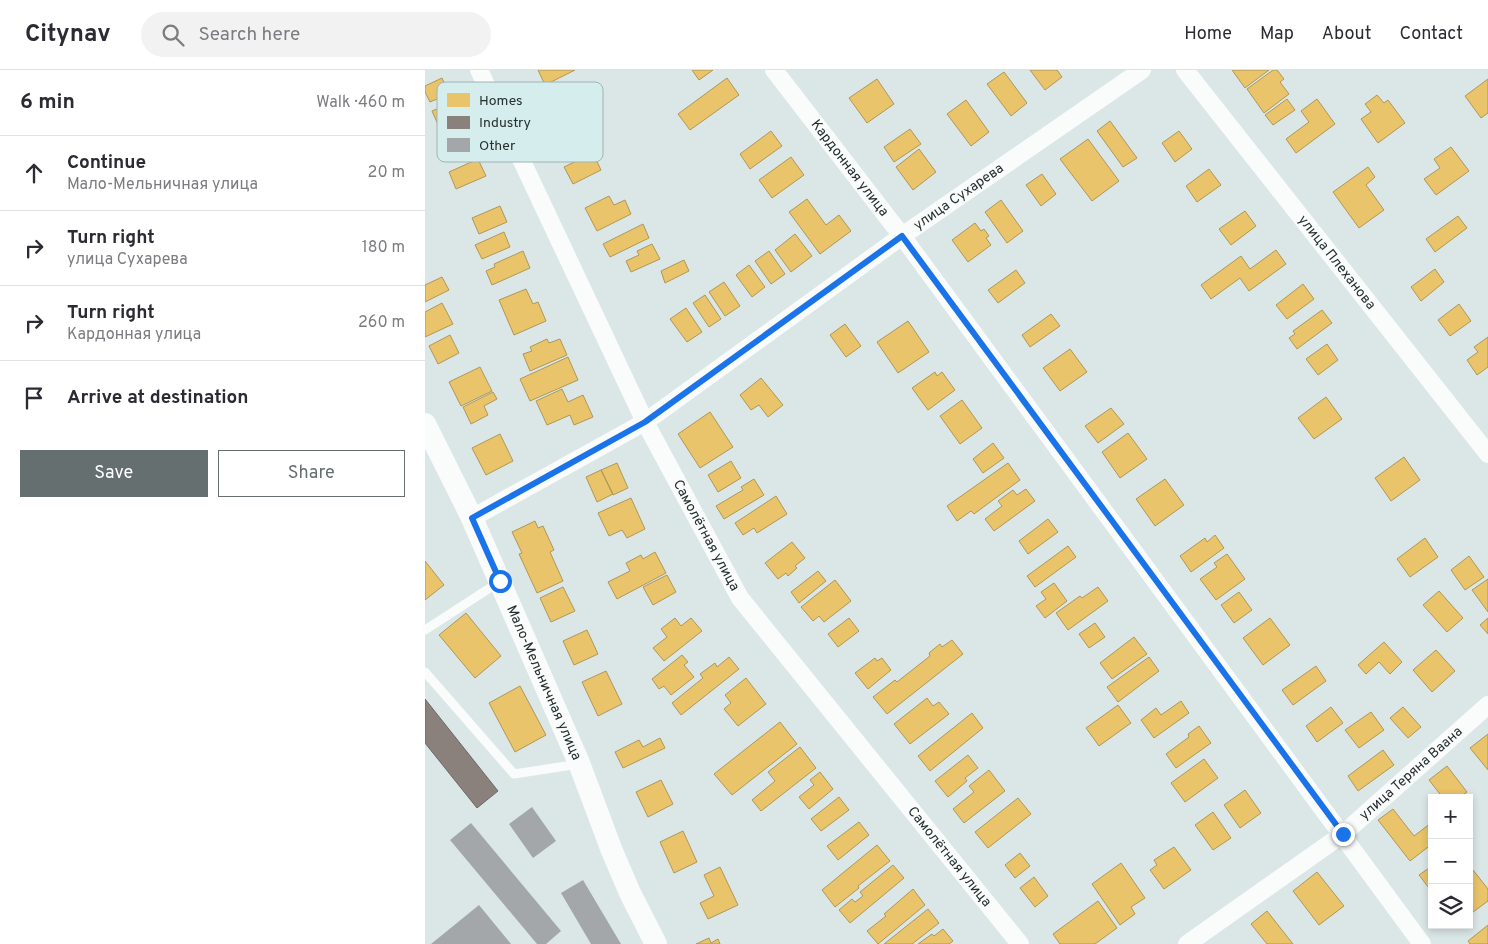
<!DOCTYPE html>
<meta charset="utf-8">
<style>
body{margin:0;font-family:Overpass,sans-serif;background:#f2f2f3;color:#2b2b33}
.controls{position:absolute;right:15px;bottom:15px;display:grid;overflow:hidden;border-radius:0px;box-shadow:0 2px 8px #0003}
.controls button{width:45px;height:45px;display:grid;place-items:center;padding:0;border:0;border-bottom:1px solid #e1e1e2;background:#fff;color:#2b2b33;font:25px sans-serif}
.stop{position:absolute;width:15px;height:15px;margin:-11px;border:4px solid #1a73e8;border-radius:50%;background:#fff}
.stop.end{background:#1a73e8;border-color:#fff;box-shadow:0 1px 5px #0008}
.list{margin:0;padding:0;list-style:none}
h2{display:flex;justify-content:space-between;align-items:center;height:65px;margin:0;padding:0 20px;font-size:21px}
h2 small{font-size:16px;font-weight:400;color:#7c7c81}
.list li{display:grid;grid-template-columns:32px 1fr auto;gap:15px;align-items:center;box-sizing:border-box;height:75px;padding:0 20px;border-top:1px solid #e1e1e2}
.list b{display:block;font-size:19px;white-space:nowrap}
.list p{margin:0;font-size:16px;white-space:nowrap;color:#7c7c81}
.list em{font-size:16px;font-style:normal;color:#7c7c81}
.actions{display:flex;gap:10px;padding:15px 20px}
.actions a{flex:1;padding:11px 0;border:1px solid #656f6f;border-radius:0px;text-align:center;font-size:18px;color:#656f6f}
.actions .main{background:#656f6f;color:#fff}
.icon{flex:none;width:28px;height:28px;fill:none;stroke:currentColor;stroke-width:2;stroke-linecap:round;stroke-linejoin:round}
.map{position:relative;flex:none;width:1063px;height:874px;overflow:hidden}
header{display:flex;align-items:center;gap:30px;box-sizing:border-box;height:70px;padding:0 25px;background:#fff;border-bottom:1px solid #e1e1e2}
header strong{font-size:24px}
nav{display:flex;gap:28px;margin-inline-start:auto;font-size:18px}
.search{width:350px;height:45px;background:#f2f2f3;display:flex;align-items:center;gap:12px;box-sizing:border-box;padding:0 18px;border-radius:28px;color:#7c7c81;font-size:19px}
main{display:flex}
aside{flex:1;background:#fff}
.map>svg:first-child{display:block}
</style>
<header>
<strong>Citynav</strong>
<div class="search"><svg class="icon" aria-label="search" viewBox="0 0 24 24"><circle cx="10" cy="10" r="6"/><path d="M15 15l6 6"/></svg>Search here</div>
<nav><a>Home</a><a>Map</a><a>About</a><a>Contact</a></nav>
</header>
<main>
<aside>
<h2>6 min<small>Walk · 460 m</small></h2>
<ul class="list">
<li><svg class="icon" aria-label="ahead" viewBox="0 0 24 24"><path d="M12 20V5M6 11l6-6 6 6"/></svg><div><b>Continue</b><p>Мало-Мельничная улица</p></div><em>20 m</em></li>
<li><svg class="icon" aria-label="right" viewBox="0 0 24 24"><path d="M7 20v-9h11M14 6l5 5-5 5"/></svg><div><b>Turn right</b><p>улица Сухарева</p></div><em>180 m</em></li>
<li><svg class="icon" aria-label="right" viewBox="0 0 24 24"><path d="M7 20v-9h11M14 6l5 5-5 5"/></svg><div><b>Turn right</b><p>Кардонная улица</p></div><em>260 m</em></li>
<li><svg class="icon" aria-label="arrive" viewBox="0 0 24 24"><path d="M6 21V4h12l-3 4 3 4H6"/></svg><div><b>Arrive at destination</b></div></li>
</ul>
<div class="actions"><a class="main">Save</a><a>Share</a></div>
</aside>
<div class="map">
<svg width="1063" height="874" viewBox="0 0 1063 874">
<rect width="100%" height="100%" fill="#dbe7e7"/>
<path fill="#e9c46a" stroke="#ae9758" d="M113,0H150L120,15Z
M267,0H288L274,10Z
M605,0H632L637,7L620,20Z
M807,0H844L820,18Z
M848,0H852L859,9L855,12L864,24L839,43L822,19Z
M579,2L602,33L586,46L562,14Z
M17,8L24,24L5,32L0,22V16Z
M302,8L314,25L265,60L253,44Z
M452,9L469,34L442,53L424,28Z
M1063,9V43L1056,48L1040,26Z
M952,25L959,33L963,30L980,53L953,73L936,49L946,42L940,34Z
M862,29L870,40L848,55L840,45Z
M892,29L910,54L871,83L861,69L884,52L876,41Z
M541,30L564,62L546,76L522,44Z
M29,32L40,57L18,66L7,41Z
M685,51L712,88L698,97L672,61Z
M485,59L496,74L469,92L459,77Z
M346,61L357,76L325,99L315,84Z
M754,61L767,79L750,92L737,73Z
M663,69L694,111L667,131L635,89Z
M1026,77L1044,101L1011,125L999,109L1015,98L1009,89Z
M494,79L511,102L488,120L471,97Z
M168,83L176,100L148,114L139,97Z
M366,87L379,105L347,128L334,110Z
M53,89L61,106L31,119L24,102Z
M943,97L950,107L941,115L959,140L934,158L908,122Z
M784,99L796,115L772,132L761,116Z
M617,104L631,124L616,136L601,115Z
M184,126L189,135L200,130L206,144L172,161L160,138Z
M382,129L401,155L414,145L426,161L395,184L364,142Z
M576,130L598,161L582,173L560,142Z
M75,136L82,152L54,164L47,148Z
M820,141L831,156L806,175L794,159Z
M1033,146L1042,158L1010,182L1001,169Z
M550,153L556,161L559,159L564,166L561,168L566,175L543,192L527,170Z
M218,154L224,168L185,187L178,174Z
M79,162L85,177L57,189L50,175Z
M370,164L387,186L366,202L350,180Z
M227,174L235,189L206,202L201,191L214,185L212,181Z
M851,180L861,194L824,221L815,208L786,229L776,215L816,186L825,199Z
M98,181L105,198L67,215L61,201L70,197L69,194Z
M344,181L360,204L346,214L330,191Z
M259,190L264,201L240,213L236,201Z
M324,195L340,217L327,227L311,205Z
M1010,199L1019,212L996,231L986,217Z
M591,200L600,213L573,233L563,220Z
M17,207L24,220L0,232V215Z
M299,212L315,236L300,246L284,222Z
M878,214L889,229L862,249L851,235Z
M101,219L108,234L113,232L121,251L89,265L74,230Z
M280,225L296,249L284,257L268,233Z
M17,233L28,254L0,267V242Z
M1034,234L1046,251L1025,266L1013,250Z
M261,238L277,262L262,272L245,249Z
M897,240L907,253L872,279L864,268L870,264L868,261Z
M626,244L635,256L605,277L597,265Z
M483,251L504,282L473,303L452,272Z
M420,254L436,276L421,287L405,265Z
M25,265L34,283L13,294L4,276Z
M1063,267V297L1052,305L1042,290L1053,282L1049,277Z
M122,269L124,273L135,269L142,285L105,301L98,284L107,281L105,277Z
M902,274L913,290L893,305L881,289Z
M645,279L662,302L635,321L618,298Z
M143,287L153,310L105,331L95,309Z
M55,297L67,321L36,336L24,312Z
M510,302L512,306L517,302L530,320L503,340L487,318Z
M336,308L358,335L343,347L334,335L326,340L315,325Z
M137,319L143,332L158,325L168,347L149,355L145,345L122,355L111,331Z
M68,322L72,329L59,336L63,345L46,354L38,337Z
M901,327L917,349L889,369L873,348Z
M537,330L557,358L535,374L515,346Z
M686,338L699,354L673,373L660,356Z
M285,342L308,377L275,398L253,364Z
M703,363L722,389L695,408L677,382Z
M75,364L88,391L61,405L47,378Z
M568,373L579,388L558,403L548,389Z
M979,387L995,410L966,431L950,408Z
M306,391L316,408L293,422L283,405Z
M192,393L203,418L188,425L176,400Z
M583,393L595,410L549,444L546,441L532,451L522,436Z
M176,400L188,424L172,432L161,407Z
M329,409L339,425L299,449L291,436L318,420L316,417Z
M740,409L759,435L730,456L711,429Z
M601,419L610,431L569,461L560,449L577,436L573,431L588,420L592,425Z
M351,426L362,444L332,463L329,458L318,465L310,453Z
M206,428L220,459L202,468L197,460L184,466L173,443Z
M623,449L633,462L603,484L594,471Z
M110,451L113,458L118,456L129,480L125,482L138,511L112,523L94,484L97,483L87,462Z
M790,465L799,478L766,502L755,486L780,468L782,472Z
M1000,468L1013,487L985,507L972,489Z
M367,472L380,488L370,496L372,498L363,506L361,503L353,509L340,493Z
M643,476L651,487L610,517L602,506Z
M230,482L241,503L192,529L183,512L205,501L201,493L216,485L218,489Z
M802,484L820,509L791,530L775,509L792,497L789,493Z
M1044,486L1059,507L1040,520L1026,500Z
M0,491L19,515L0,530Z
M393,501L401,511L374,533L366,522Z
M242,505L251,522L228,535L218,517Z
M1063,509V542L1047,520Z
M410,510L426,531L399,552L394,546L388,551L376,537Z
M629,513L642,531L620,548L611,536L621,529L616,522Z
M138,517L150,541L126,552L115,528Z
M673,517L683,531L643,560L631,543L655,526L657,528Z
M1014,521L1038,548L1022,562L998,535Z
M814,522L827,540L809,553L796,535Z
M41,543L76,586L50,608L14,565Z
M250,548L256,556L266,548L277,561L239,591L228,578L242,567L236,559Z
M424,548L434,561L413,577L403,564Z
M845,548L865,575L838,595L818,568Z
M1063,548V564L1055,555Z
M670,553L680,567L664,578L654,564Z
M162,560L173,584L149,595L138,571Z
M709,567L722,584L687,609L675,593Z
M527,570L538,584L462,644L448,627L470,610L472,612L505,586L504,583L515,574L517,577Z
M959,572L977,592L965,604L954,592L941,604L933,595Z
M1011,580L1030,601L1007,622L988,600Z
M257,585L263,592L259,595L269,607L246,625L239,616L234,619L227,609Z
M304,587L314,599L256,645L247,633L278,608L275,604L290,593L292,597Z
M724,587L734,601L693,632L682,617Z
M450,588L452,591L457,588L466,600L443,619L430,603Z
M891,596L901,611L868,635L857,620Z
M181,601L197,634L173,646L157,612Z
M321,608L341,634L313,656L299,639L306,633L300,625Z
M95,616L121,665L90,682L64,633Z
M502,628L508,636L514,632L524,644L485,674L469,654Z
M756,631L764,643L729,668L716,650L731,638L736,645Z
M693,635L706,653L674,676L661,658Z
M906,637L918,653L892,672L881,656Z
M978,637L996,657L983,668L965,648Z
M946,642L959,660L934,678L920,660Z
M547,643L558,658L505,701L493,686Z
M355,652L372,674L307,725L289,704Z
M774,656L786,673L751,698L741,684L764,667L763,664Z
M1063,664V700L1045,678Z
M235,668L240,678L198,698L190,682L214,670L218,677Z
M375,677L391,698L336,741L327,730L350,711L343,702Z
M958,680L969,695L933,721L923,706Z
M543,685L553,698L540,708L542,711L523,727L510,711Z
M779,689L793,708L760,732L746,713Z
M1022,696L1042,722L1034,728H1018L1004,710Z
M564,700L580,721L539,753L528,739L549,722L544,716Z
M395,702L408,719L384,739L374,727L389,715L385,710Z
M236,710L248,734L223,747L211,722Z
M820,720L836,743L815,758L799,735Z
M414,727L424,740L396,761L386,749Z
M593,728L606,744L563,778L550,762Z
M968,739L989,766L1006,753L1007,755V774L985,791L953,750Z
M788,742L806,768L788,780L770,755Z
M434,752L444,765L413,790L402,776Z
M258,761L272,792L249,803L235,772Z
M452,775L465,791L433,816L434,818L410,837L397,820Z
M749,777L766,800L739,819L725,800L732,795L729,790Z
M595,783L605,796L590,808L580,795Z
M696,793L720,828L706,837L710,844L695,855L667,814Z
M468,795L479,808L425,853L414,840L427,829L430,832L438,826L435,822Z
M1007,796V822L994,805Z
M295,797L313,835L283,849L275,833L289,826L279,805Z
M1048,800L1063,819V831L1044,845V803Z
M892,802L919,836L894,855L868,821Z
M609,807L623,826L610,837L595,818Z
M488,819L500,835L453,874L442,861L461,846L459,844Z
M673,831L692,858L670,874H635L628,864Z
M503,839L514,853L487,874H459Z
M842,841L868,874H842L826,854Z
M1063,855V874H1045L1043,871Z
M518,859L528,871L524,874H493L507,864L509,866Z
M284,868L286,873L293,869L295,874H271Z"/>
<path fill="#8a817c" stroke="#6c6865" d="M0,629L73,721L52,738L0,673Z"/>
<path fill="#a3a7aa" d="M107,737L131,771L108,788L84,754Z
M46,753L136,861L121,874H112L25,770Z
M158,810L196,874H166L136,823Z
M54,835L86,874H6Z"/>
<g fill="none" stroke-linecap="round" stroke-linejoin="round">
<path stroke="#fafbfb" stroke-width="9" d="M0,560L74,512
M0,602L89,704L154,694"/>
<g stroke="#fafbfb" stroke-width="18">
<path id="s1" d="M54,0L220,352L315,528L595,874"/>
<path id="s2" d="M349,0L477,166L997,874"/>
<path id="s3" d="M760,0L1063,384"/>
<path id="s4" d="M47,448L220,352L477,166L717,0"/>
<path id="s5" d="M762,874L918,764L1063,635"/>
</g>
<path stroke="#fafbfb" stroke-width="22" id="s6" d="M0,354L47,448L154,693L187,781L205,823L231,874"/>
</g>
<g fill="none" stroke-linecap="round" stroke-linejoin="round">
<path stroke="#1a73e8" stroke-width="6" d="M75,511L47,448L220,352L477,166L918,764"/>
</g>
<g text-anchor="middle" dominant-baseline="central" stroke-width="5" stroke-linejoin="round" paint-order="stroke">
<g font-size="14" fill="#252f2f" stroke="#d5edec">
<text stroke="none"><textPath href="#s2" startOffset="124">Кардонная улица</textPath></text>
<text stroke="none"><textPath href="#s4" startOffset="584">улица Сухарева</textPath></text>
<text stroke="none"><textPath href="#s3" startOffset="245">улица Плеханова</textPath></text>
<text stroke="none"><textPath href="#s1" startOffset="518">Самолётная улица</textPath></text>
<text stroke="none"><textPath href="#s6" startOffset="285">Мало-Мельничная улица</textPath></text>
<text stroke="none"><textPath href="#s5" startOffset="282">улица Теряна Ваана</textPath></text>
<text stroke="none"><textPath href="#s1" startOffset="922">Самолётная улица</textPath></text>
</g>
</g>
<rect x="12" y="12" width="166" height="80" rx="8" fill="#d5edec" stroke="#a0b4b3" stroke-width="1"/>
<rect x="22" y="23" width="23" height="14" fill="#e9c46a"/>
<rect x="22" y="46" width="23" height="13" fill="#8a817c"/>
<rect x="22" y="68" width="23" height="14" fill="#a3a7aa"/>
<g font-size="14" fill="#252f2f">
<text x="54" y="35">Homes</text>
<text x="54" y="57">Industry</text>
<text x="54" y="80">Other</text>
</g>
</svg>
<div class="controls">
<button>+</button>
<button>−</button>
<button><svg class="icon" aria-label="layers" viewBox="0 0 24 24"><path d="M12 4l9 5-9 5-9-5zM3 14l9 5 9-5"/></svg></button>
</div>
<div class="stop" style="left:75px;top:511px"></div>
<div class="stop end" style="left:918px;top:764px"></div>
</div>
</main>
